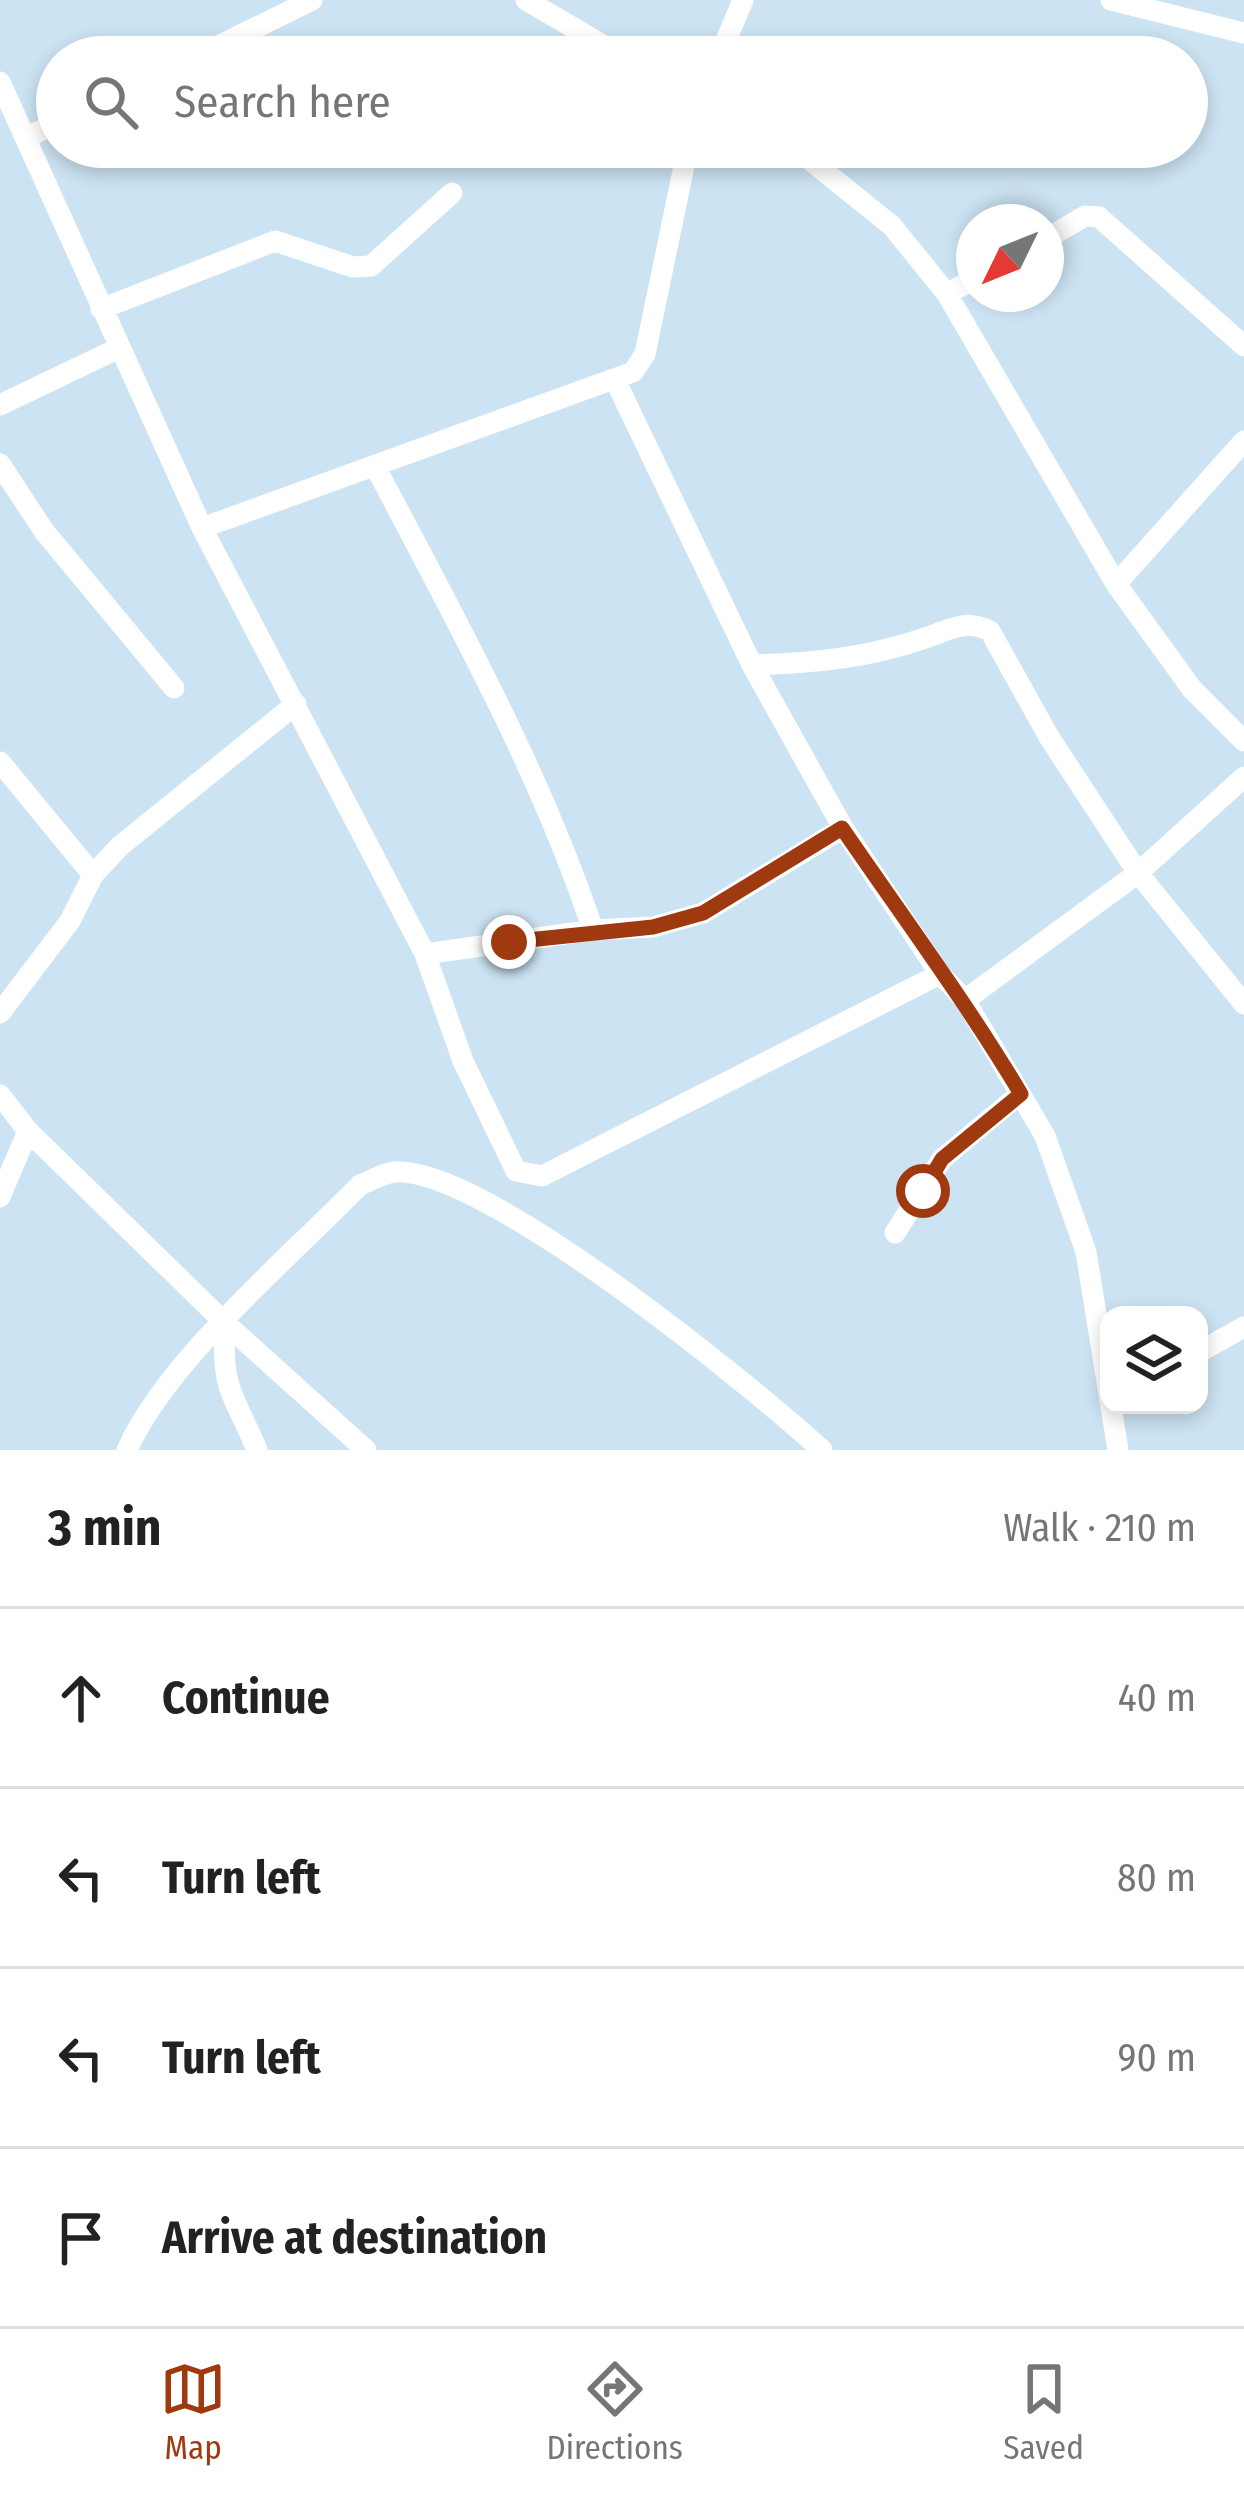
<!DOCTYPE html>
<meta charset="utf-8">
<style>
body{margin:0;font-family:"Fira Sans Condensed",sans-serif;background:#f6f6f6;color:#222}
.controls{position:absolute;right:36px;bottom:36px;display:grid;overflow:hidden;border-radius:24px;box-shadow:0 6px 18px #0003}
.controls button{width:108px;height:108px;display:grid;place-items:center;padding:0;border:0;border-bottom:3px solid #e0e0e0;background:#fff;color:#222;font:60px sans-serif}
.compass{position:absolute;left:956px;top:204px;width:108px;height:108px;border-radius:50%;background:#fff;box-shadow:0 6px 18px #0003;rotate:227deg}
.stop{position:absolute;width:36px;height:36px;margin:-27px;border:9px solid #9f3910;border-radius:50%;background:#fff}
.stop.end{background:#9f3910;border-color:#fff;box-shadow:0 3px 12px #0008}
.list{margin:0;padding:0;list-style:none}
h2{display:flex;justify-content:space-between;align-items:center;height:156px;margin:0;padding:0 48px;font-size:51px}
h2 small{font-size:39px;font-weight:400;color:#767676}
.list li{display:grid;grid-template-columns:78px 1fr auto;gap:36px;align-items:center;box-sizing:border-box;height:180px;padding:0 48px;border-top:3px solid #e0e0e0}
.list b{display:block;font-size:45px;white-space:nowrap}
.list em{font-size:39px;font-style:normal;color:#767676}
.icon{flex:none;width:66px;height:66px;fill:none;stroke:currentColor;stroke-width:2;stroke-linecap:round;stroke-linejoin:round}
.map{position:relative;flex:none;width:1244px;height:1450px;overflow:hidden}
.search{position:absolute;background:#fff;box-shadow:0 6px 18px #0003;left:36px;right:36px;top:36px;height:132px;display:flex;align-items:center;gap:30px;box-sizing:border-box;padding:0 42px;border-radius:66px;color:#767676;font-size:45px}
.sheet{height:876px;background:#fff}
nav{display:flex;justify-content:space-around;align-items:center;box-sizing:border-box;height:168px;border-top:3px solid #e0e0e0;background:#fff;font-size:33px;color:#767676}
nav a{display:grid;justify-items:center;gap:6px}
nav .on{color:#9f3910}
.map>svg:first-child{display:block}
</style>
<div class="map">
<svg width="1244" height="1450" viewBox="0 0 1244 1450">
<rect width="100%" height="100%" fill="#cce3f3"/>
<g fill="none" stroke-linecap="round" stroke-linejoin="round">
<path stroke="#fff" stroke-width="21" d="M526,0L623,57
M1111,0L1244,33
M196,57L312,0
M719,57L743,0
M0,82L202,528L425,954L463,1061L516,1171L542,1176L940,974
M27,137L57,123
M794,147L892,226L947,294L1116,584L1192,689L1244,741
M1046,239L1085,216L1099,217L1244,346
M947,294L974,279
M101,309L275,241L353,267L371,266L452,193
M616,382L752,665L843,828L940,974L965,1000L1045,1136L1086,1252L1118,1450
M0,405L119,348
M0,464L44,531L174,688
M375,466C454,617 539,768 593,930
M202,528L633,372L645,354L688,147
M1116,584L1244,441
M752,665C814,663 869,658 928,637C951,629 967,619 990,631L1049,737L1138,873L1244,1004
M0,762L93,875
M425,954L593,930L653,927L703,913L843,828
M965,1000L1138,873L1244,777
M0,1013L70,921L93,875L120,846L296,704
M0,1095L28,1131L225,1323L366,1450
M0,1197L28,1131
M895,1233L942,1159L1020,1094
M225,1323C221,1391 233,1392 257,1450
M1199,1352L1244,1327
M127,1450C168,1359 288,1259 360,1185C370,1181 384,1173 394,1172C482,1165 753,1387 822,1450"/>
</g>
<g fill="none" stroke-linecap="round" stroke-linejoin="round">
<path stroke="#9f3910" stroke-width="15" d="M509,942L653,927L703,913L842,828C903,917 966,1002 1021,1094L942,1159L923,1191"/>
</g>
</svg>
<div class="controls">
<button><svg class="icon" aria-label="layers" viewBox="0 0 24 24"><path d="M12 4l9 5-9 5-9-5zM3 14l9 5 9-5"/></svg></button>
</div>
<svg class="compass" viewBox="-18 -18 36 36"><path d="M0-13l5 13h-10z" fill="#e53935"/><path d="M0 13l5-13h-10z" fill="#767676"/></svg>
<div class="stop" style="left:923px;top:1191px"></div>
<div class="stop end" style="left:509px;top:942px"></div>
<div class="search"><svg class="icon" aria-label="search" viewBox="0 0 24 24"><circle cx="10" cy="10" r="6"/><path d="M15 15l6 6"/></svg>Search here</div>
</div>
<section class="sheet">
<h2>3 min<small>Walk · 210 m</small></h2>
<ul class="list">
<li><svg class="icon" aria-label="ahead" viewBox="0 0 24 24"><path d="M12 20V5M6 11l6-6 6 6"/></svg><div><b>Continue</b></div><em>40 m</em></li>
<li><svg class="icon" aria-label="left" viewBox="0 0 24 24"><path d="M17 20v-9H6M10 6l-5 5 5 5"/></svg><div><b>Turn left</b></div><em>80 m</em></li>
<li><svg class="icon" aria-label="left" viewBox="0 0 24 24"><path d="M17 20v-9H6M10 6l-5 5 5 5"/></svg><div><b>Turn left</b></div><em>90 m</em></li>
<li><svg class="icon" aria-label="arrive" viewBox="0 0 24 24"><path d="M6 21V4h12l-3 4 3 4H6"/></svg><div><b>Arrive at destination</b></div></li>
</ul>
</section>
<nav>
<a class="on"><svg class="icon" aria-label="map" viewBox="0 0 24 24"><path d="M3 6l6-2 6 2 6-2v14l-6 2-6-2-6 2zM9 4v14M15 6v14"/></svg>Map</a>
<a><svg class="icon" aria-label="directions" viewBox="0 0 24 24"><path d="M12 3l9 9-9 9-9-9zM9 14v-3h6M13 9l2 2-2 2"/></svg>Directions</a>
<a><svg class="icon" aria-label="saved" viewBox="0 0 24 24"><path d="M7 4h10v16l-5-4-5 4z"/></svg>Saved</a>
</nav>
